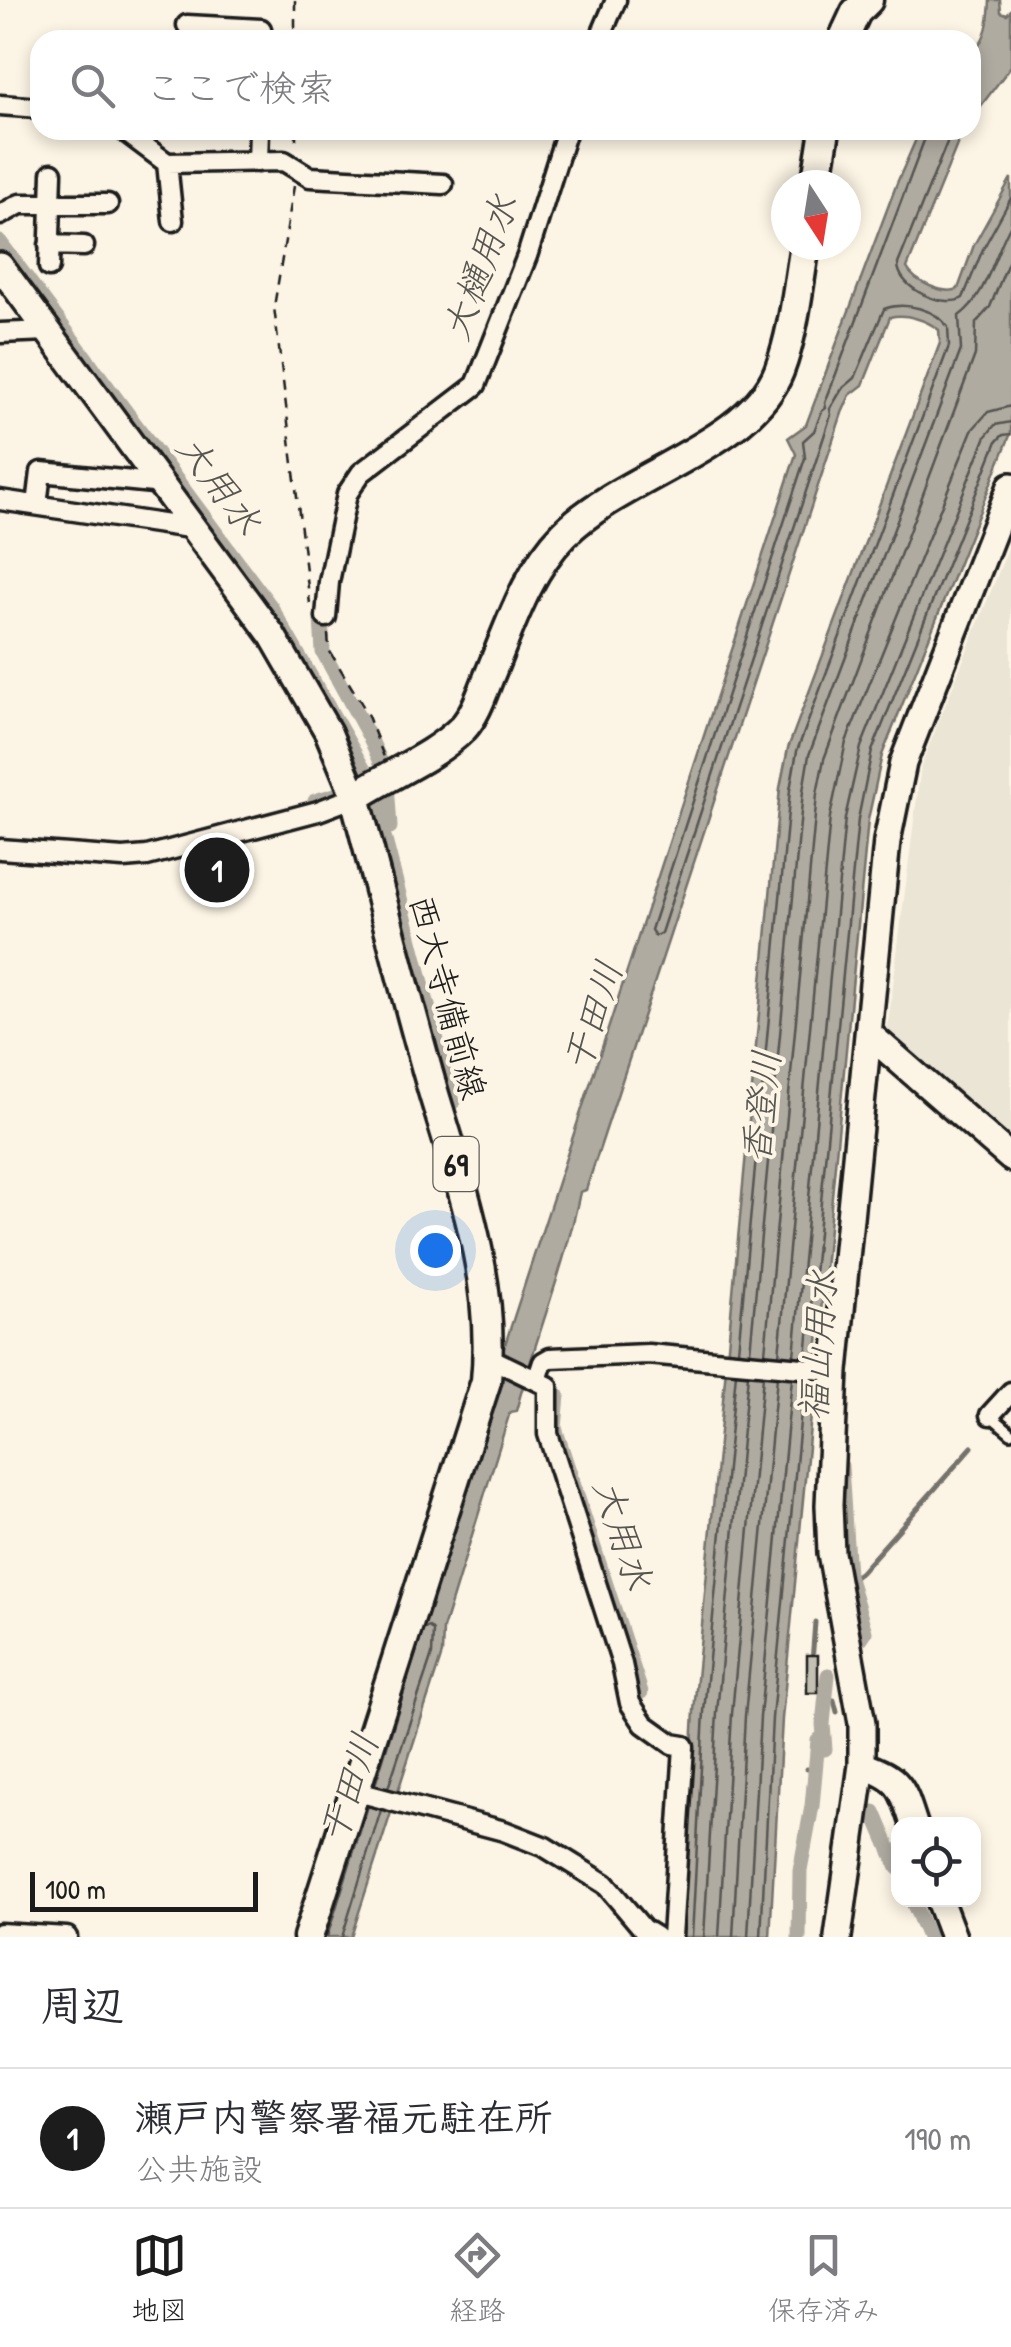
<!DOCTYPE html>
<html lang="ja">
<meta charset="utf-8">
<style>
body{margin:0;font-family:"Patrick Hand","Klee One",sans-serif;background:#f2f2f3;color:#2b2b33}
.controls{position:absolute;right:30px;bottom:30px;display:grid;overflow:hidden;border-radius:20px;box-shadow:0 5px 15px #0003}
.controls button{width:90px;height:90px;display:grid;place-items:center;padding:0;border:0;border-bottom:2px solid #e1e1e2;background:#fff;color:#2b2b33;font:50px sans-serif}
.compass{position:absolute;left:771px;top:170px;width:90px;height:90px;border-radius:50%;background:#fff;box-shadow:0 5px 15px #0003;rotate:168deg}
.scale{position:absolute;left:30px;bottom:25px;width:228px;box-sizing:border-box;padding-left:10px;border:5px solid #1c1c1c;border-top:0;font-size:28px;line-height:35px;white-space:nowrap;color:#1c1c1c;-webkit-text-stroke:8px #fcf5e5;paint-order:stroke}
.you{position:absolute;left:435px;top:1250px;width:35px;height:35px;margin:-25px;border:8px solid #fff;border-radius:50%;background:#1a73e8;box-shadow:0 0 0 15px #1a73e833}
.badge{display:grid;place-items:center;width:65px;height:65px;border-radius:50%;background:#1c1c1c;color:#fff;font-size:32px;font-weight:700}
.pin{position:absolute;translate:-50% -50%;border:5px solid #fff;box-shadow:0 2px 10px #0006}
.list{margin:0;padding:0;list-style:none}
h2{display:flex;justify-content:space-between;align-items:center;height:130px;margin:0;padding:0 40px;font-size:42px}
h2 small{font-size:32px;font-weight:400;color:#7c7c81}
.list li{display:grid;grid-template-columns:65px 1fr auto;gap:30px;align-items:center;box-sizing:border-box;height:140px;padding:0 40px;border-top:2px solid #e1e1e2}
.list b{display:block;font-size:38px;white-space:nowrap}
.list p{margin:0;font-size:32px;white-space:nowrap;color:#7c7c81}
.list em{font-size:32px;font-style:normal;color:#7c7c81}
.icon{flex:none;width:55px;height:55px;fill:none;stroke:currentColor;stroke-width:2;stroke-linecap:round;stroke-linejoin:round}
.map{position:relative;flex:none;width:1011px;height:1937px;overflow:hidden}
.search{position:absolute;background:#fff;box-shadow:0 5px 15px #0003;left:30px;right:30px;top:30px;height:110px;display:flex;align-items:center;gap:25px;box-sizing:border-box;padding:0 35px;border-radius:30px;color:#7c7c81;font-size:38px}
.sheet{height:270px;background:#fff}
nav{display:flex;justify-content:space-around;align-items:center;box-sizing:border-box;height:140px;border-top:2px solid #e1e1e2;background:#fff;font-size:28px;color:#7c7c81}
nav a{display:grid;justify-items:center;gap:5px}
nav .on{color:#1c1c1c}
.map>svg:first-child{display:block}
</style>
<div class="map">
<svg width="1011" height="1937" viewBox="0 0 1011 1937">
<rect width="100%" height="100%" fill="#fcf5e5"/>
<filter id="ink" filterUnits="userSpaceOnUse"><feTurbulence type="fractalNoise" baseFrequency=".01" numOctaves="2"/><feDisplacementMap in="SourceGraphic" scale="20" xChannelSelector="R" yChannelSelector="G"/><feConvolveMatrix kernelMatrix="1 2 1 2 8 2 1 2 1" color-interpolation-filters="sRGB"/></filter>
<g filter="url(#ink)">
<path fill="#ebe5d6" d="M1011,541V1140L887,1032L921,766Z"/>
<path fill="#b0aba1" stroke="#75726c" stroke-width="2.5" d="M990,0H1000L1001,12L1007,14L1011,10V66L971,119V55C987,39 989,22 990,0Z
M920,130H963L907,268C914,282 944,295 958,289L974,245L1011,178V433L882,755L868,820L782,1719L770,1937H682L694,1711L780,788L788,748L940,343L939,330C927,320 905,313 890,317L863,385L850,395L842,413L586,1190L580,1192C565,1267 536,1336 516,1411L510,1412L443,1629L442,1654L351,1937H317L463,1473L796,454L788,438L806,425L897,183Z"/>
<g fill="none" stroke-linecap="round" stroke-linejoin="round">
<path stroke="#575551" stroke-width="2.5" d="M952,130L898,264C898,289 944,309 963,298L983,249L1011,198
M738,1351L790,790L797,751L949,346L948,327C935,309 905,301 884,309L855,378L842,389L830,409L831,415L661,933L655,936L651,930L805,458L803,441L814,431L822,411L826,408L825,403L928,130
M750,1352L803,791L809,755L961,350L959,316C987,296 994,254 1011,224
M765,1353L817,794L824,759L975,355L976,323L990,307L1011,255
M779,1355L830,817L846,742L972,430L988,412L1011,406
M794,1356L845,818L861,747L986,436L995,425L1011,422
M806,1357L858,819L872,751L997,441L1003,435L1011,434
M375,1785L423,1630L429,1627L433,1631L432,1655L388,1788
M327,1937L368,1806
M342,1937L381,1810
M692,1937L704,1712L736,1373
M704,1937L717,1713L748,1374
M719,1937L732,1714L763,1376
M733,1937L745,1716L777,1377
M748,1937L760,1717L792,1378
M761,1937L772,1718L804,1380"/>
<path stroke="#75726c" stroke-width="5" d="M845,1585L861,1572L972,1447
M812,1662L815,1622
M831,1700H834L837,1712
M807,1769L816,1770"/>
<path stroke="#b0aba1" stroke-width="15" d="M0,242L271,607L368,777
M321,618L323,652L371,740L384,769
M387,784L390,827
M374,798L453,1102
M315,801L342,793
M558,1395L555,1428L641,1692
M841,1466L848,1575L865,1632L861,1638
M825,1749L823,1724L828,1675
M874,1812L898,1868
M912,1900L928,1937
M799,1937L800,1871L812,1806L818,1740"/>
</g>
<path fill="#c4c0b3" stroke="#1c1c1c" stroke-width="2.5" d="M807,1655H818V1693H807Z"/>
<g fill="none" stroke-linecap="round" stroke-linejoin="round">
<defs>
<path id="lane" d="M990,1415L1011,1433"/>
<path id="street" d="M187,25L261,29V40
M599,40L616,0
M0,105L40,108
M123,130L167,163L284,161L310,177L443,184
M258,162L259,130
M167,163L173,221
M0,215L20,204H108
M49,245L84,246
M49,267L52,173
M0,333L48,331
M0,500L196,529
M37,505L41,472L163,484
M326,617L329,582L347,494L361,473L476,385L527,256L567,130
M0,849L123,858L147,856L318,811L355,797
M488,1357L548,1386V1434L622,1664L630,1703L644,1724L672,1744L684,1746L672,1937
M537,1380L543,1362L550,1358L648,1354L835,1371
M990,1415L1011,1392
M354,1791L504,1831L545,1847L605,1884L643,1929L656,1937
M0,1933L67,1937"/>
<path id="secondary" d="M0,266L272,635L328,732L355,797
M870,1035L1011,1158
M862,1765C901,1779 902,1787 914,1824
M939,1900L953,1937
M838,1937L862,1765V1723L831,1553L829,1505L835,1371L887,841L903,763L1011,486"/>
<path id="primary" d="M843,40L856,12L868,0
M816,185L825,130
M308,1937L486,1381C496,1281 461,1185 433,1091C405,994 381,895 355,797C389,774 433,758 463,728C476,714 483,691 490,674C510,626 527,572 564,534C621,476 750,446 779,371C794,332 798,286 805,245"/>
</defs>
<use href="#lane" stroke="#1c1c1c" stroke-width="16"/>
<use href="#street" stroke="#1c1c1c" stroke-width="25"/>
<use href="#secondary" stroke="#1c1c1c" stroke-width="32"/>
<use href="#primary" stroke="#1c1c1c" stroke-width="35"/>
<path stroke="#1c1c1c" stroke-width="2.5" stroke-dasharray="10 8" stroke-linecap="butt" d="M295,0V40
M296,130V148
M294,186L274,307L310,604
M328,634L329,650L366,711L384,757"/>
<use href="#lane" stroke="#fcf5e5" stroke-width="9"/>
<use href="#street" stroke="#fcf5e5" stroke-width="18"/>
<use href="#secondary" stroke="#fcf5e5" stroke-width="25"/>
<use href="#primary" stroke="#fcf5e5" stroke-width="28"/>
</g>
</g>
<g text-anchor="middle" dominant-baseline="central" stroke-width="8" stroke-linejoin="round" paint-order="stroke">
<rect fill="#fcf5e5" stroke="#5f5d58" stroke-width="2.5" x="433.5" y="1137" width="45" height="54" rx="8"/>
<g font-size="32" font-weight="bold" fill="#1c1c1c">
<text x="456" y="1164">69</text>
</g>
<g font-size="35" fill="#1c1c1c" stroke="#fcf5e5">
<text transform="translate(448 997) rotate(75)">西大寺備前線</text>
</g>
<g font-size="38" font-style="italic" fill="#575551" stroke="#fcf5e5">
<text transform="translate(479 267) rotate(-70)">大樋用水</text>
<text transform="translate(220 484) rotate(53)">大用水</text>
<text transform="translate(592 1016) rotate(-72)">干田川</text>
<text transform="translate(760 1107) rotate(-84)">香登川</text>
<text transform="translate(817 1345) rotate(-86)">福山用水</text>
<text transform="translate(624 1534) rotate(72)">大用水</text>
<text transform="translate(348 1788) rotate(-72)">干田川</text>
</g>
</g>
</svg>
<div class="controls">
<button><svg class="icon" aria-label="locate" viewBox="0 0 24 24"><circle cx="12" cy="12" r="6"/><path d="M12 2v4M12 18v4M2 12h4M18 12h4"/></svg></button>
</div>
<svg class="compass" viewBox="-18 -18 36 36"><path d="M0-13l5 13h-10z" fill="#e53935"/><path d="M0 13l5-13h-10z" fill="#7c7c81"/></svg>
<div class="scale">100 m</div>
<div class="you"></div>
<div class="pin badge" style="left:217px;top:870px">1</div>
<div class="search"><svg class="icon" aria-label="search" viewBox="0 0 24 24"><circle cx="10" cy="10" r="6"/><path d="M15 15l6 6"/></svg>ここで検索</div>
</div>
<section class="sheet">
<h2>周辺<small></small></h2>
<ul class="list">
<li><span class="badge">1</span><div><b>瀬戸内警察署福元駐在所</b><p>公共施設</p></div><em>190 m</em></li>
</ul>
</section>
<nav>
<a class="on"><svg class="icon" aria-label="map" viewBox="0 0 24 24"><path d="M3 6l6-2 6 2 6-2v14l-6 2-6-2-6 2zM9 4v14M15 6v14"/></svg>地図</a>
<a><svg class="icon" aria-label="directions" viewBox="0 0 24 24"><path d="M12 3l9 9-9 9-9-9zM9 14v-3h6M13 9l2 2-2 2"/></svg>経路</a>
<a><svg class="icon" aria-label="saved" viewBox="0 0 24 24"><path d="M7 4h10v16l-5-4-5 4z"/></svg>保存済み</a>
</nav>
